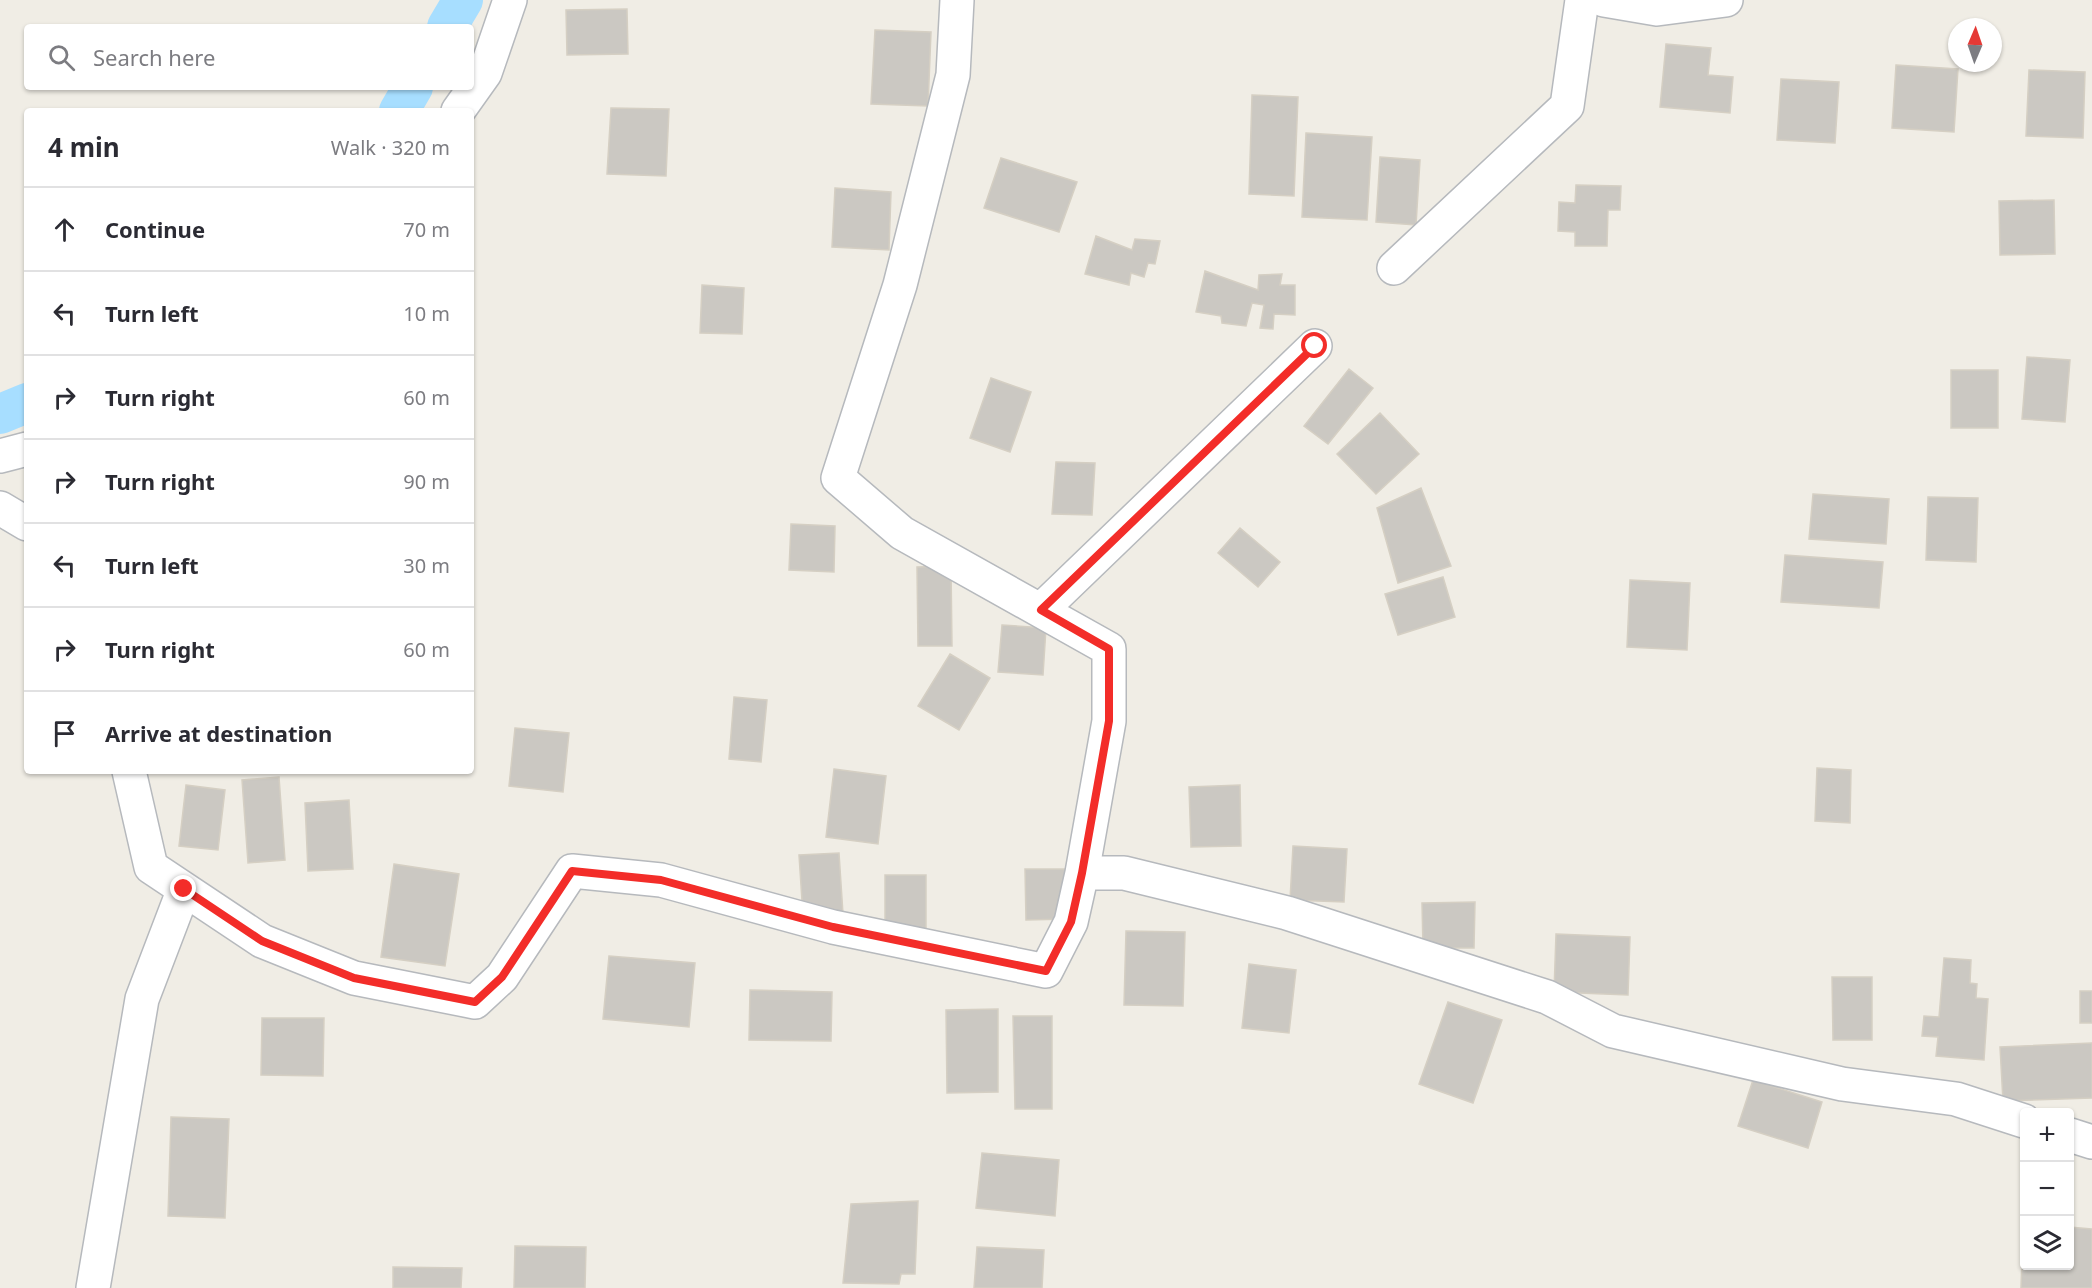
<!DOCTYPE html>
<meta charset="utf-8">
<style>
body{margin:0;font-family:"Noto Sans",sans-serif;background:#f7f7f7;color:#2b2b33}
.controls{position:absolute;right:18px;bottom:18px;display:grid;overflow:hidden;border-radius:6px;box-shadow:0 2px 4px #0004}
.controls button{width:54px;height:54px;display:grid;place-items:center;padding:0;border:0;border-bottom:2px solid #e1e1e2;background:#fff;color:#2b2b33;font:30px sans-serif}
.compass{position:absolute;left:1948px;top:18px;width:54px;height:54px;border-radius:50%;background:#fff;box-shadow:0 2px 4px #0004;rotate:2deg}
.stop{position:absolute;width:18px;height:18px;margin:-14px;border:4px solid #f32d29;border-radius:50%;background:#fff}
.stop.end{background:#f32d29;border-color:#fff;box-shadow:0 2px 6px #0008}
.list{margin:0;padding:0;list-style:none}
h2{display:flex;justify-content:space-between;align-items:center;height:78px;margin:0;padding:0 24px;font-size:26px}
h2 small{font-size:20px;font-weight:400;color:#7c7c81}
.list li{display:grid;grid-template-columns:39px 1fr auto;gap:18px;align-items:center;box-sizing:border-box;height:84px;padding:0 24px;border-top:2px solid #e1e1e2}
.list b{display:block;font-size:22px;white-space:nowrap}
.list em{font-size:20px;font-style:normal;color:#7c7c81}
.icon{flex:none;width:33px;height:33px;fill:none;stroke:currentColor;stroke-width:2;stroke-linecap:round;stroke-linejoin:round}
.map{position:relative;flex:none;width:2092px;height:1288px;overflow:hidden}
.search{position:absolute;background:#fff;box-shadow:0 2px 4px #0004;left:24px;top:24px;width:450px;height:66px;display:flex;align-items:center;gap:15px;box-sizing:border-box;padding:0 21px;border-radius:6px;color:#7c7c81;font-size:22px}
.panel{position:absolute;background:#fff;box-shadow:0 2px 4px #0004;left:24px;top:108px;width:450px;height:666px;border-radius:6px}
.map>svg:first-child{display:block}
</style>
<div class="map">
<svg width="2092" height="1288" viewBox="0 0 2092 1288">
<rect width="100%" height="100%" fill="#f0ede5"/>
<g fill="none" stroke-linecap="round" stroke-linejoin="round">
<path stroke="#a7deff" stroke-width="40" d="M447,27L463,0
M399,111L413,87
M0,414L27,403"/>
</g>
<path fill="#cbc8c2" stroke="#d5cfc3" stroke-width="1.5" d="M627,9L628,54L567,55L566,10Z
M875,30L931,32L928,106L871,104Z
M1666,44L1711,48L1708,75L1733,77L1730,113L1660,107Z
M1896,65L1958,69L1954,132L1892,128Z
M2029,70L2085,72L2083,138L2026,136Z
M1781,79L1839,82L1835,143L1777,140Z
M1252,95L1298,97L1294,196L1249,194Z
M611,108L669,109L666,176L607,174Z
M1306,133L1372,137L1367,220L1302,217Z
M1380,157L1420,160L1416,225L1376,222Z
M1001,158L1077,182L1059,232L984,208Z
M1576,185L1621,186L1620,210H1608L1607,246H1575V232L1558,231L1559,202L1575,203Z
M835,188L891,192L889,250L832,247Z
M2054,200L2055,254L2000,255L1999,201Z
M1096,236L1132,250L1135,239L1160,241L1155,264L1148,263L1144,277L1131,273L1129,285L1085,274Z
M1205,271L1258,290L1259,275L1282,274L1280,285H1295V315L1274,314L1273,329L1260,328L1264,305L1252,303L1246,326L1222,323L1221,316L1196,312Z
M702,285L744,288L742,334L700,333Z
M2027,357L2070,360L2065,422L2022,419Z
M1349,369L1373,388L1328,444L1304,426Z
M1951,370H1998V428H1951Z
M991,378L1031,392L1010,452L970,438Z
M1380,413L1419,454L1376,494L1337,454Z
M1056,462L1095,463L1092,515L1052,514Z
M1421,488L1451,566L1398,583L1377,508Z
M1813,494L1889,499L1886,544L1809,539Z
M1928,497L1978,498L1976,562L1926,560Z
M791,524L835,526L834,572L789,570Z
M1240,528L1280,562L1258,587L1218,553Z
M1785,555L1883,562L1879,608L1781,602Z
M951,566L952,646H918L917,567Z
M1443,577L1455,617L1398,635L1385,594Z
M1630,580L1690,583L1687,650L1627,647Z
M1002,625L1046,628L1043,675L998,672Z
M950,654L990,678L959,730L918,706Z
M734,697L767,700L761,762L729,759Z
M515,728L569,733L563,792L509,786Z
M1817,768L1851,770L1850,823L1815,821Z
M834,769L886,776L878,844L826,837Z
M279,777L285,860L248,863L242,780Z
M186,785L225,790L218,850L179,846Z
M1240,785L1241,846L1191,847L1189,787Z
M349,800L353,869L308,871L305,803Z
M1293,846L1347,849L1344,902L1290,900Z
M839,853L843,914L803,916L799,855Z
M394,864L459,874L445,966L381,957Z
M1025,869H1065L1067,919L1026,920Z
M885,875H926V931H885Z
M1475,902L1474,948H1423L1422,903Z
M1126,931L1185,932L1183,1006L1124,1005Z
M1556,934L1630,937L1628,995L1554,992Z
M609,956L695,963L689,1027L603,1019Z
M1944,958L1971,960L1970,983L1977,984L1976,998L1988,999L1984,1060L1936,1056L1938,1037L1922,1036L1924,1016L1939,1017Z
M1249,964L1296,970L1289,1033L1242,1028Z
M1832,977H1872V1040H1833Z
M750,990L832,992L831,1041L749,1040Z
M2080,991H2092V1023H2080Z
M1448,1002L1502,1020L1473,1103L1419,1084Z
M998,1009V1092L947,1093L946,1010Z
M1013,1016H1052V1109H1015Z
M262,1018H324L323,1076L261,1075Z
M2092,1043V1098L2003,1101L2000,1047Z
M1753,1080L1822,1102L1808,1148L1738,1126Z
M171,1117L229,1119L225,1218L168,1216Z
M982,1153L1059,1160L1055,1216L976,1208Z
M918,1201L915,1274H901L899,1284L843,1283L851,1204Z
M2023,1224L2024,1266H2070V1227L2092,1229V1288H2021Z
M515,1246L586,1247L585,1288H514Z
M977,1247L1044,1250L1042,1288H974Z
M393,1267L462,1268L461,1288H393Z"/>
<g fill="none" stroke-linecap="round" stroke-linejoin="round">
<defs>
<path id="street" d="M957,0L953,75L900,285L838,478L902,533L1109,649V721L1082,873
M1604,0L1657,9L1726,0
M458,111L485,73L510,0
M1394,268L1567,106L1582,0
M0,456L27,449
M0,508L27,524
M1041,610L1315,346
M129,771L151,867L262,941L354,978L475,1002L502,977L572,871L661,880L833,927L1046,971L1071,922L1082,873H1124L1287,913L1547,997L1613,1031L1842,1084L1956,1099L2024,1121
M2070,1135L2092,1142
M93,1288L142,999L184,889"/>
</defs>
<use href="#street" stroke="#b6b9bd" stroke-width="36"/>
<use href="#street" stroke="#fff" stroke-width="33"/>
</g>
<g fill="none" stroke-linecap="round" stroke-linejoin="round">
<path stroke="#f32d29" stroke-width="8" d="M184,889L262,941L354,978L475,1002L502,977L572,871L661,880L833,927L1046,971L1071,922L1082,873L1109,721V649L1041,610L1315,346"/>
</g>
</svg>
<div class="controls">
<button>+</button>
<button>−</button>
<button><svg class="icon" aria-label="layers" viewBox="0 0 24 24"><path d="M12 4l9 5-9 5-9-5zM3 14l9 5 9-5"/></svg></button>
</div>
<svg class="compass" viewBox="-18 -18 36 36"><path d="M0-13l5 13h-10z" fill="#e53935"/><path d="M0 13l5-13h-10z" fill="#7c7c81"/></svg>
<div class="stop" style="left:1315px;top:346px"></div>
<div class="stop end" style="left:184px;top:889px"></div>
<div class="search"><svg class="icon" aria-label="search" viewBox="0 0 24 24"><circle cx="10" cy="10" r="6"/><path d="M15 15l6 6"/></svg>Search here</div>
<section class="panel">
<h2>4 min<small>Walk · 320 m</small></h2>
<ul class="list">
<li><svg class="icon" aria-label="ahead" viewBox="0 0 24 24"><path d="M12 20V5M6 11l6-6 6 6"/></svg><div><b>Continue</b></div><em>70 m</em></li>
<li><svg class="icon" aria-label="left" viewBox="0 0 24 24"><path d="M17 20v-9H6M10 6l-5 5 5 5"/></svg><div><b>Turn left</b></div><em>10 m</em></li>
<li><svg class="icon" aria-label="right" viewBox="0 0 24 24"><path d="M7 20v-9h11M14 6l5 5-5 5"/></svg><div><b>Turn right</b></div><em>60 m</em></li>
<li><svg class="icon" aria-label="right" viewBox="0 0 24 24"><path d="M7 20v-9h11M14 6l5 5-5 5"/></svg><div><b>Turn right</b></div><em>90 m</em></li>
<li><svg class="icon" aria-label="left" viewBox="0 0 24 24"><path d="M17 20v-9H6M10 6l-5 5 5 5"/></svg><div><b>Turn left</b></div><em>30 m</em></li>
<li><svg class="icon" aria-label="right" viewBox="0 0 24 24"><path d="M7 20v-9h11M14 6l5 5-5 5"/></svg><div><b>Turn right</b></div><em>60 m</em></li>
<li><svg class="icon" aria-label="arrive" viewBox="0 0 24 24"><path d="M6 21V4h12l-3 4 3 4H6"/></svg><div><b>Arrive at destination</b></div></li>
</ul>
</section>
</div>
